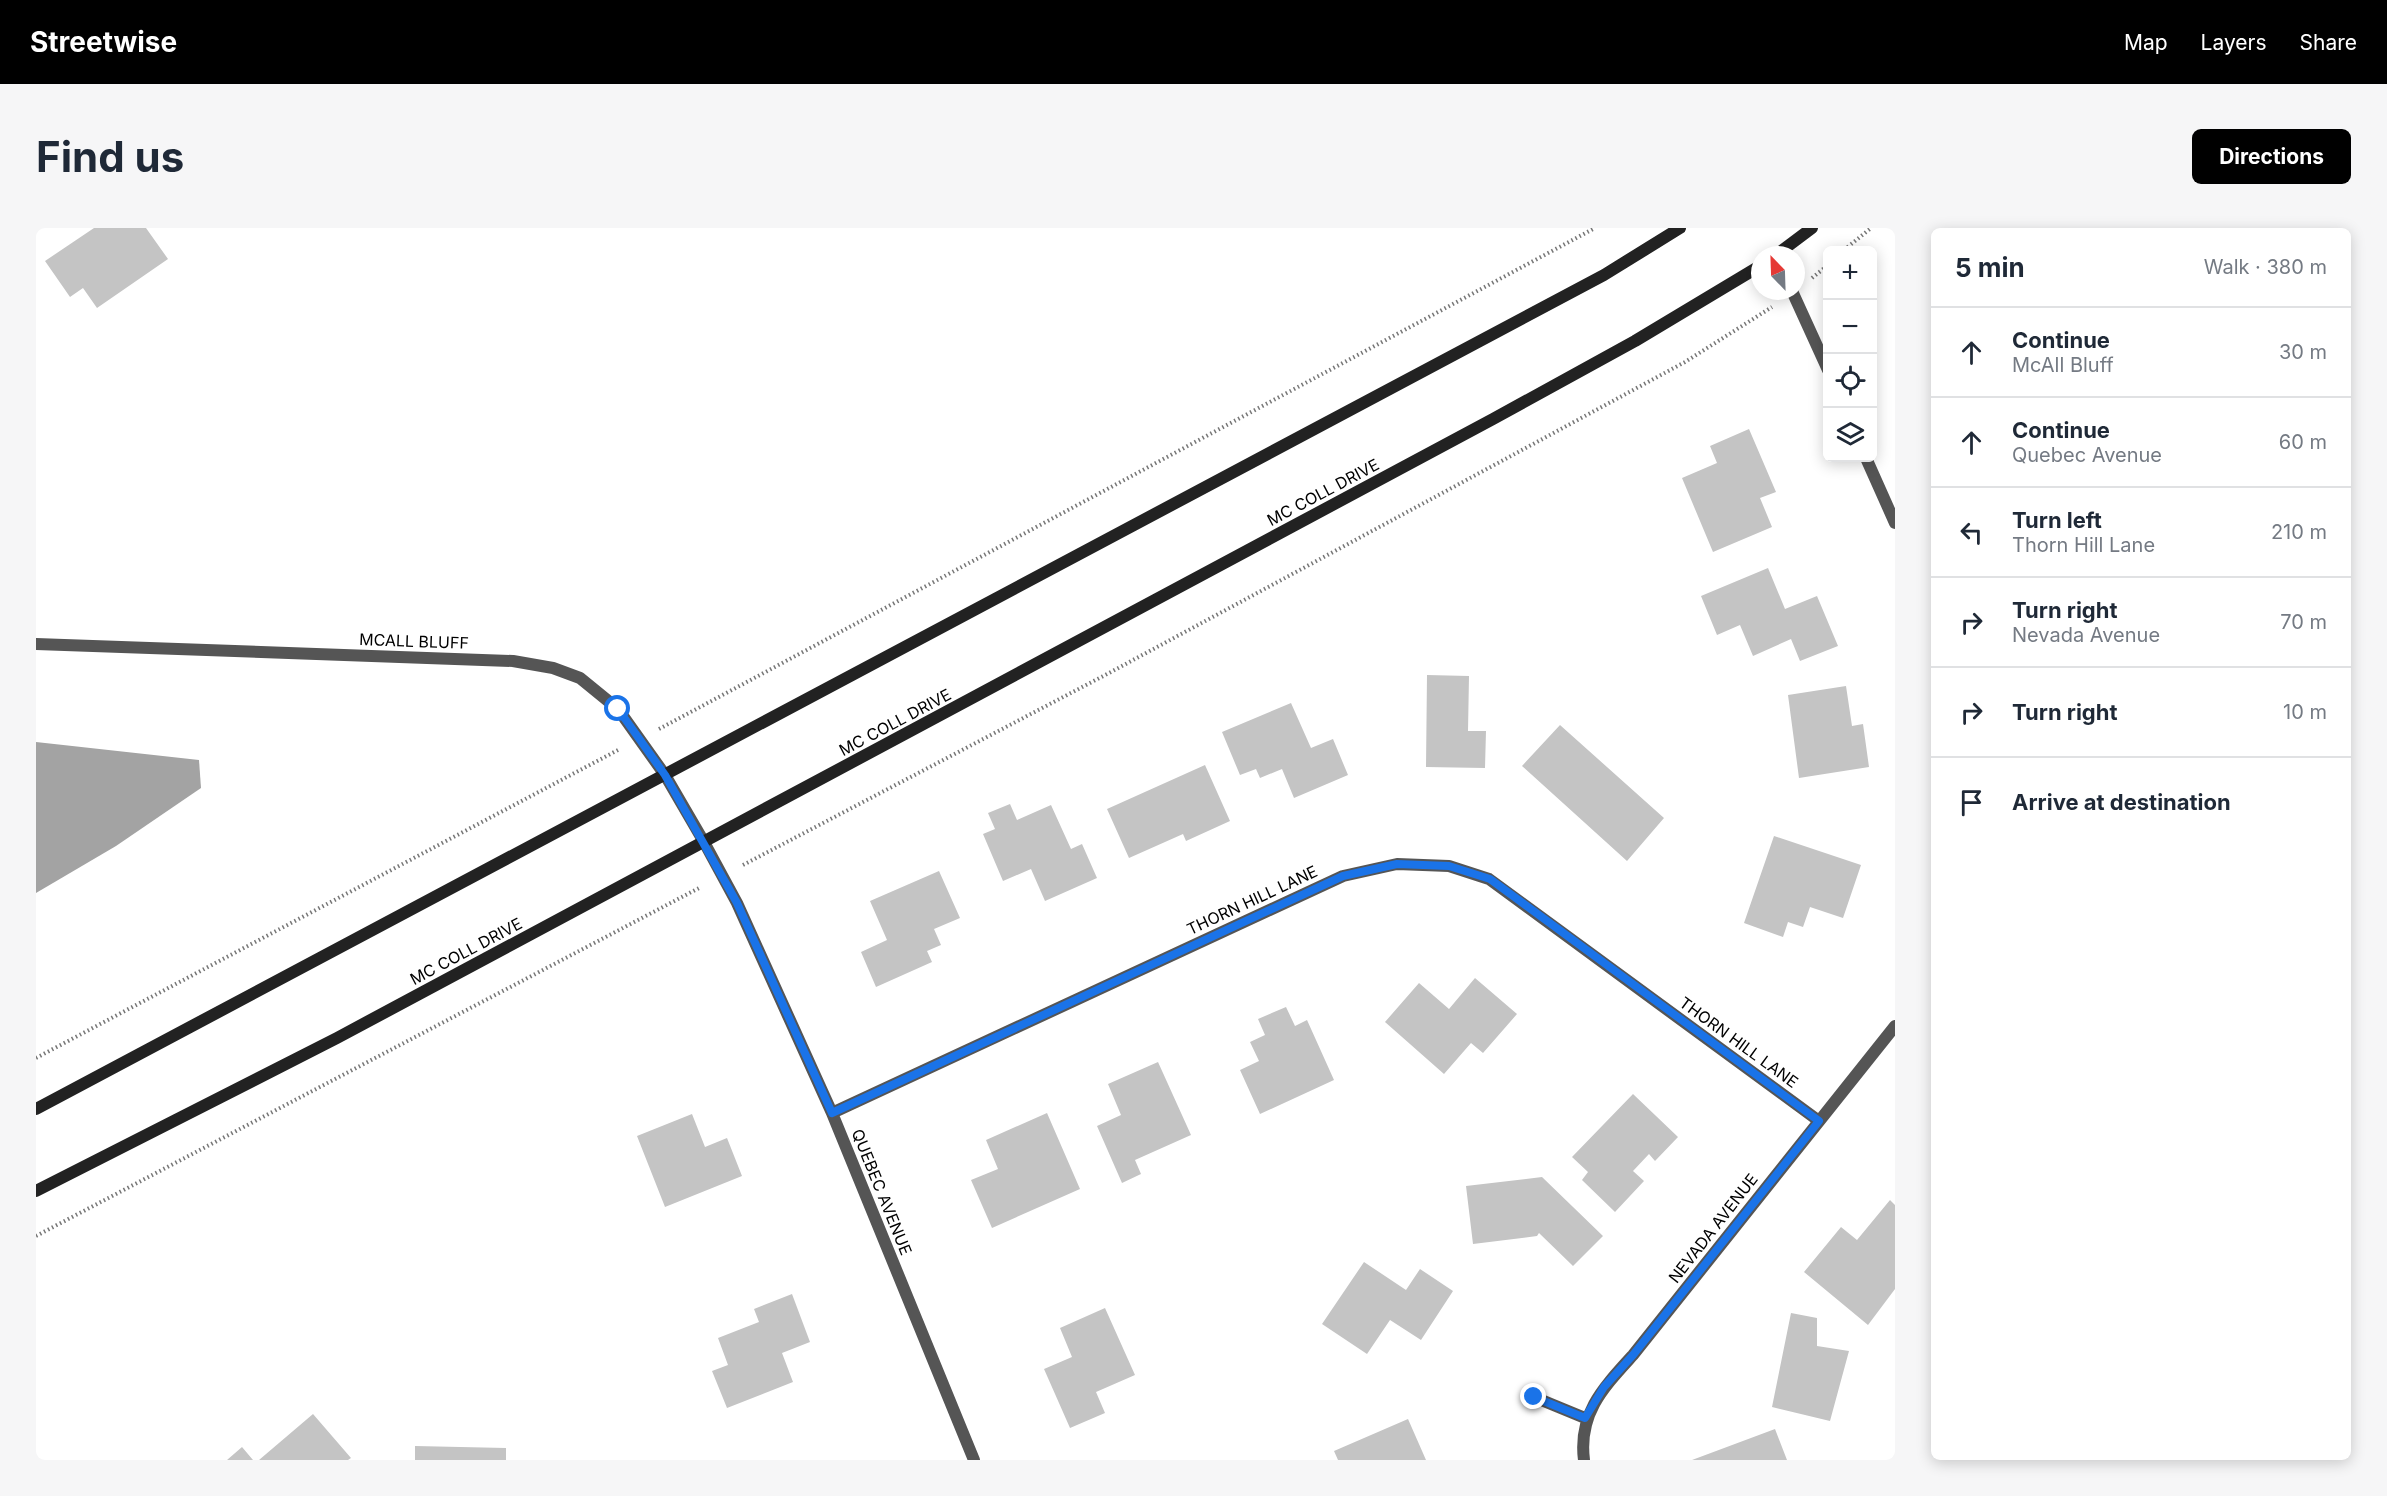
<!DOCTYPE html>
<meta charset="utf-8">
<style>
body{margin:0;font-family:Inter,sans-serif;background:#f6f6f7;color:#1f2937}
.controls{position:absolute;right:18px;top:18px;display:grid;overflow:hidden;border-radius:9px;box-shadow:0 3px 15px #0003}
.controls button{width:54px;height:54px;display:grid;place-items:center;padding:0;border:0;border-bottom:2px solid #e0e1e3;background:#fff;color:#1f2937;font:30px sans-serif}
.compass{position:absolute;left:1715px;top:18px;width:54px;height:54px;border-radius:50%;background:#fff;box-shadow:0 3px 15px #0003;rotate:337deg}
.stop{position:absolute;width:18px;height:18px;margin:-14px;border:4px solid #1a73e8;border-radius:50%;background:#fff}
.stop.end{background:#1a73e8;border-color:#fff;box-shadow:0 2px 6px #0008}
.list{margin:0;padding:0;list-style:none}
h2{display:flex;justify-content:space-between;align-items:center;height:78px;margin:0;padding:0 24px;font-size:26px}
h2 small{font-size:20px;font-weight:400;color:#747a83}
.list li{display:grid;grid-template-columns:39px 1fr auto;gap:18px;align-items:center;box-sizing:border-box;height:90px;padding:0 24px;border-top:2px solid #e0e1e3}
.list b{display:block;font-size:22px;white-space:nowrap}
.list p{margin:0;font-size:20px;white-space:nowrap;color:#747a83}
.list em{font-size:20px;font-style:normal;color:#747a83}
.icon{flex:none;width:33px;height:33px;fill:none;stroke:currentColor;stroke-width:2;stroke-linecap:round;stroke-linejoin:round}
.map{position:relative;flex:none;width:1859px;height:1232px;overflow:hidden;border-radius:9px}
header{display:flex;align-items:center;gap:36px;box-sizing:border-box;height:84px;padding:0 30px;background:#000;color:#fff}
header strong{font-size:28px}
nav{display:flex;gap:33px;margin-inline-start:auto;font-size:21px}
.intro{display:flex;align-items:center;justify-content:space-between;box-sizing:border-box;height:144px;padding:0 36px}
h1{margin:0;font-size:42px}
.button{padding:15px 27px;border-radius:9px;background:#000;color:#fff;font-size:21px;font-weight:700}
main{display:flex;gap:36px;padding:0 36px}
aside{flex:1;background:#fff;border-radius:9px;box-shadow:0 3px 15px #0003}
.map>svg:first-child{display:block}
</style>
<header>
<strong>Streetwise</strong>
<nav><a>Map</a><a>Layers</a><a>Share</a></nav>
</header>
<div class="intro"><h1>Find us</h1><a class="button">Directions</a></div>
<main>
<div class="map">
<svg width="1859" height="1232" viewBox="0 0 1859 1232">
<rect width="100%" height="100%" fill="#fff"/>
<path fill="#a3a3a3" d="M0,514L163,532L165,560L80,618L0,665Z"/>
<path fill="#c4c4c4" d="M58,0H110L132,31L61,80L47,60L34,69L9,33Z
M1713,201L1740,264L1724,270L1736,299L1677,324L1646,250L1681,235L1674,218Z
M1732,340L1749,381L1781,368L1802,418L1764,433L1755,411L1717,428L1704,397L1681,407L1665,368Z
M1391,447L1433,448L1432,503H1450L1449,540L1390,539Z
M1810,458L1816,498L1827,496L1833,539L1763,550L1752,467Z
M1255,475L1275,520L1297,511L1312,547L1258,570L1246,541L1224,550L1220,541L1204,547L1186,504Z
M1524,497L1628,590L1591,633L1486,538Z
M1169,537L1194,593L1150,613L1147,606L1093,630L1071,581Z
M974,576L981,592L1015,577L1035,621L1046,616L1061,650L1009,673L995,641L967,653L947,606L959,601L952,585Z
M1738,608L1825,637L1807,690L1774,679L1767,699L1752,694L1747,709L1708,695Z
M903,643L924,690L898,701L905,717L891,723L896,734L840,759L825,724L851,712L834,673Z
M1439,750L1481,786L1447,825L1435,815L1408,846L1349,794L1383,755L1413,781Z
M1250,779L1259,798L1271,792L1298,852L1224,886L1204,842L1223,833L1214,814L1229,807L1222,791Z
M1122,834L1155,907L1099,932L1105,946L1086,955L1061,898L1085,887L1072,856Z
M1597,866L1642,909L1619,933L1613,926L1597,943L1608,953L1579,984L1546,952L1552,944L1536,929Z
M1011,885L1044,961L956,1000L935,952L962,941L950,912Z
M656,886L669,919L691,910L706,948L629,979L601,908Z
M1506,949L1567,1008L1537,1038L1503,1005L1501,1008L1437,1016L1430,958Z
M1854,972L1859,977V1061L1832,1097L1768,1044L1805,999L1821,1012Z
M1328,1034L1370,1062L1384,1041L1417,1063L1385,1112L1354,1092L1331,1126L1286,1096Z
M756,1066L774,1114L746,1125L757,1154L691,1180L676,1143L692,1137L682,1110L723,1094L718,1081Z
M1069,1080L1099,1147L1060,1164L1069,1185L1034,1200L1008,1141L1036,1129L1024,1100Z
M1755,1085L1781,1090V1118L1813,1123L1794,1193L1736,1179Z
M277,1186L315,1230L312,1232H223Z
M1372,1191L1390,1232H1302L1298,1223Z
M1739,1201L1751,1232H1656Z
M379,1218L470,1220V1232H379Z
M206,1219L217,1232H191Z"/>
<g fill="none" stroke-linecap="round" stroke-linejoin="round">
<path stroke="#777" stroke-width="4" stroke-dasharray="1.5 3" stroke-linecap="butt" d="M1808,22L1835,0
M1776,50L1792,37
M623,501L1559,0
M707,637L1073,445L1649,134L1736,79
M0,830L582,522
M0,1008L665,659"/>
<path stroke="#555" stroke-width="12" d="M1756,63L1792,142
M1830,230L1859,295
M0,416L477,433L517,440L544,450L582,481L629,547L668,614L701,675L796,885L938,1232
M796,885L1307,648L1361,636L1413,638L1453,651L1783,893
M1498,1169L1549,1190
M1548,1232C1542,1185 1568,1159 1597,1127L1859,798"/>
<path stroke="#222" stroke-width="12" d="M1740,27L1776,0
M0,881L1568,47L1644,0
M0,963L301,810L1457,191L1599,113L1724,38"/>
</g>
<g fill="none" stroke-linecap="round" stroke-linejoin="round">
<path stroke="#1a73e8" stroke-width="8" d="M582,481L629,547L701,675L796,885L1307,648L1361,636L1413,638L1454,651L1783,893L1597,1127L1568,1159L1549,1190L1498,1169"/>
</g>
<g text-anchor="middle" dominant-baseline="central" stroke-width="4.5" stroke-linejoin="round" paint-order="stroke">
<g font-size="16" fill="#000" stroke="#fff">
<text transform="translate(1287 264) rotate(-28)">MC COLL DRIVE</text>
<text transform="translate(378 413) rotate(2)">MCALL BLUFF</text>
<text transform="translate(859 494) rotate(-28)">MC COLL DRIVE</text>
<text transform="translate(1216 672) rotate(-25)">THORN HILL LANE</text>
<text transform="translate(430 723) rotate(-28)">MC COLL DRIVE</text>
<text transform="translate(1703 814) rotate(36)">THORN HILL LANE</text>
<text transform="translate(846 964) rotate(68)">QUEBEC AVENUE</text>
<text transform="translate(1677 1000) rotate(-52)">NEVADA AVENUE</text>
</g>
</g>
</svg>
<div class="controls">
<button>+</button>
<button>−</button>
<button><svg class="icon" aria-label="locate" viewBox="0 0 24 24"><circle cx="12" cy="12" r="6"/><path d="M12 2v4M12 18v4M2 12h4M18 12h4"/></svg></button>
<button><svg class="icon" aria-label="layers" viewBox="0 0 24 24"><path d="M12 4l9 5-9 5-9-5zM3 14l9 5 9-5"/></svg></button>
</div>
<svg class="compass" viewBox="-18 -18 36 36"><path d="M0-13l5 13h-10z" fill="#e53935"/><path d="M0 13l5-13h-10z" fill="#747a83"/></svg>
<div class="stop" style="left:582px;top:481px"></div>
<div class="stop end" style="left:1498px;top:1169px"></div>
</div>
<aside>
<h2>5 min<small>Walk · 380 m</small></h2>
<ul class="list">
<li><svg class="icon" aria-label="ahead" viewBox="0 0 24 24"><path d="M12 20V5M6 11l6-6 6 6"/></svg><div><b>Continue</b><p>McAll Bluff</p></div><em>30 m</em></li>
<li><svg class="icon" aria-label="ahead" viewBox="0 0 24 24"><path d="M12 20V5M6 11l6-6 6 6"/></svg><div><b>Continue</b><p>Quebec Avenue</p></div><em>60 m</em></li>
<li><svg class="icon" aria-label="left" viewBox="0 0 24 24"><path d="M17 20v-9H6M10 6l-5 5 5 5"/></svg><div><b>Turn left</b><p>Thorn Hill Lane</p></div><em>210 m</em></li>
<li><svg class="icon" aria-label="right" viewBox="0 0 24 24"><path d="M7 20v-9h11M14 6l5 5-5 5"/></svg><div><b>Turn right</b><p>Nevada Avenue</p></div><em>70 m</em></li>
<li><svg class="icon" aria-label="right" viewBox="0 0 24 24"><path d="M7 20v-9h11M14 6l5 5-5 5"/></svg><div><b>Turn right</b></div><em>10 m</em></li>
<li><svg class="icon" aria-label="arrive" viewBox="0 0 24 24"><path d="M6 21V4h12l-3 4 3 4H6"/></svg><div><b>Arrive at destination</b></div></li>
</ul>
</aside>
</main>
